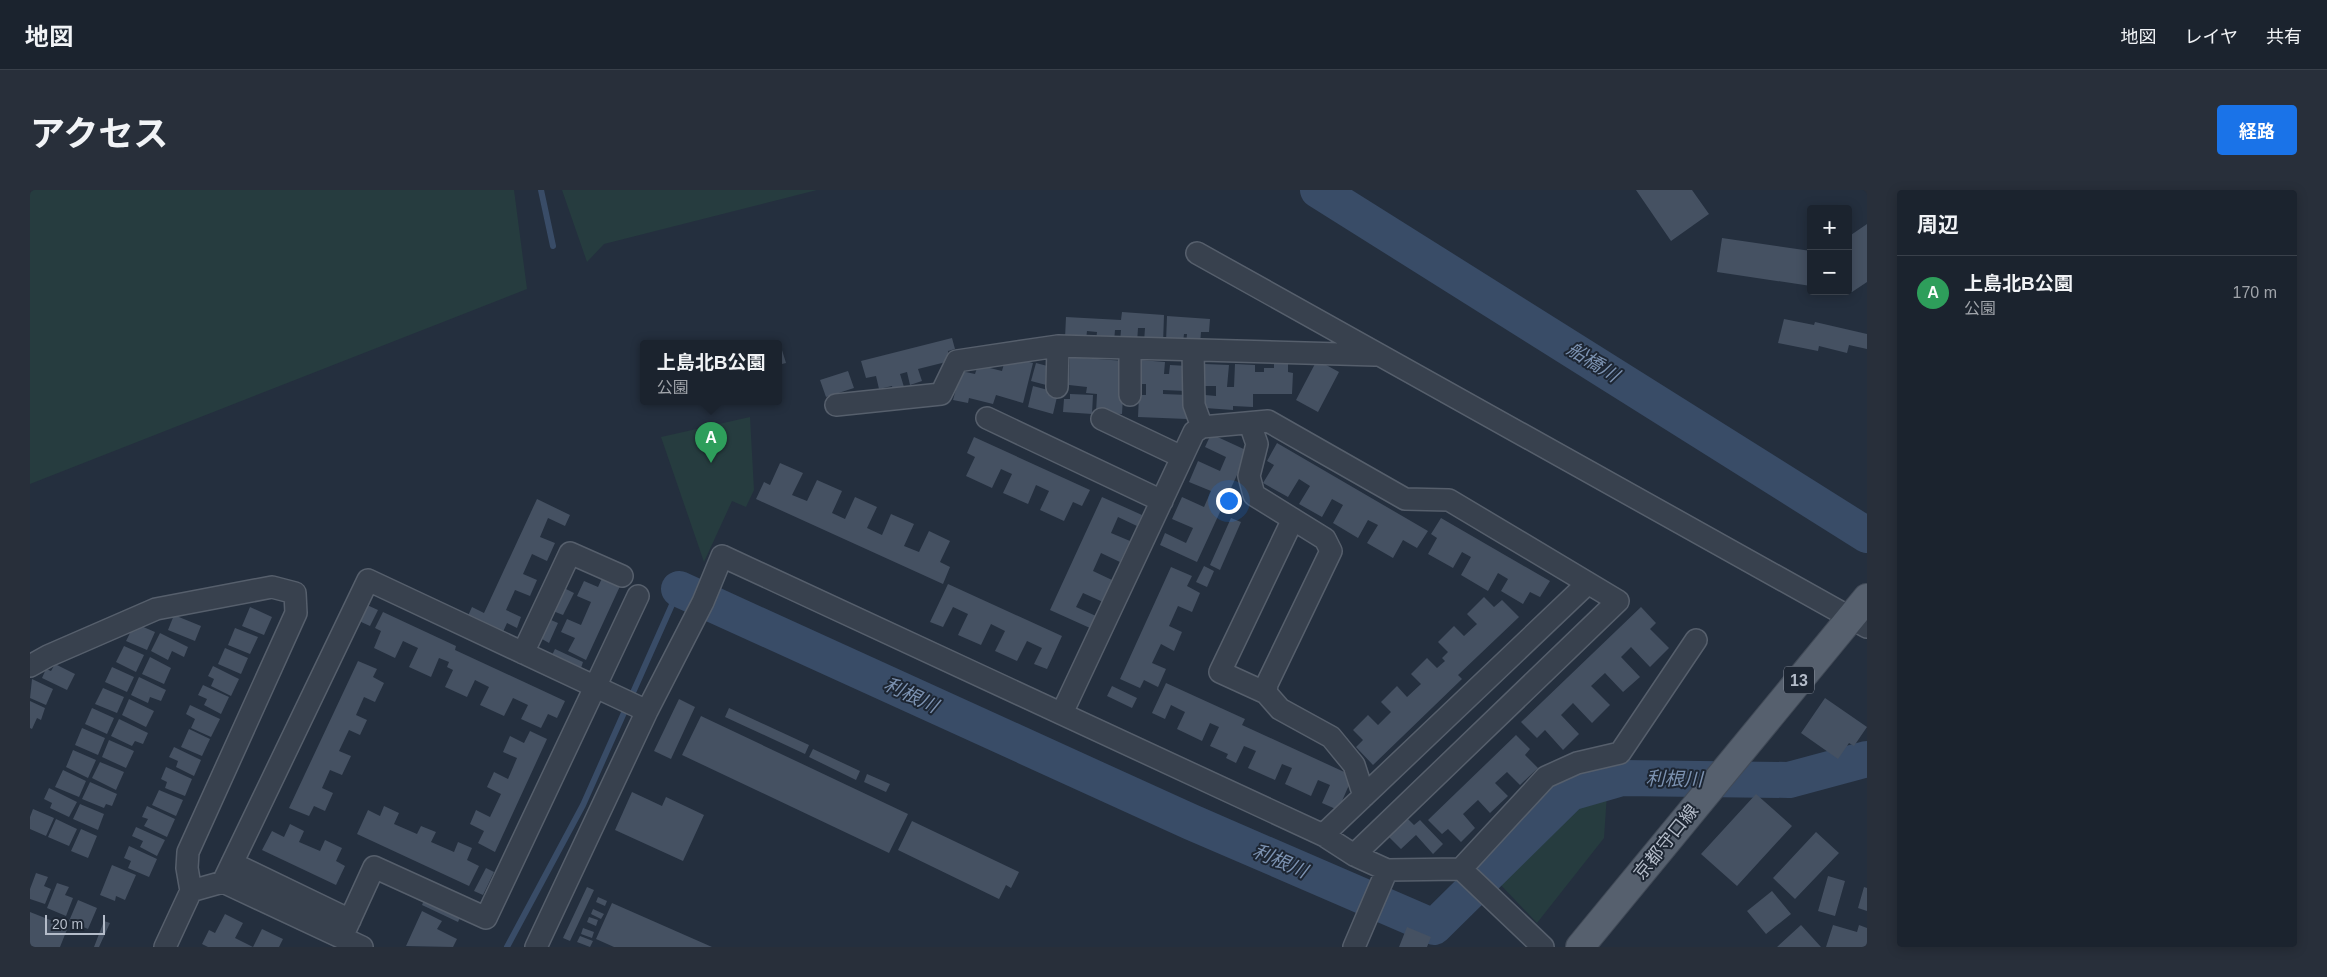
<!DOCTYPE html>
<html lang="ja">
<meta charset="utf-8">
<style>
body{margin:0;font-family:Helvetica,"Noto Sans JP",sans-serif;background:#282f3a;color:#f1f3f6}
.controls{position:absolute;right:15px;top:15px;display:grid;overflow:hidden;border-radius:5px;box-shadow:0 2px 12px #0003}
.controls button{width:45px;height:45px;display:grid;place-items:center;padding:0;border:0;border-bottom:1px solid #39404a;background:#1b232e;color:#f1f3f6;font:25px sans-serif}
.scale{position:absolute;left:15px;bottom:12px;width:60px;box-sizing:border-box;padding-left:5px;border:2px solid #b4bcc9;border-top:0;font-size:14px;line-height:18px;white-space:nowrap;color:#b4bcc9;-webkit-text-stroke:4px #1d2633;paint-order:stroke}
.you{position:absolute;left:1198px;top:310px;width:18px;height:18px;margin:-12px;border:4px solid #fff;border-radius:50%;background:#1a73e8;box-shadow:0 0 0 8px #1a73e833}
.badge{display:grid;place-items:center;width:32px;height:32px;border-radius:50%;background:#1a73e8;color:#fff;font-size:16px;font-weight:700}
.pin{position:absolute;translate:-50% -41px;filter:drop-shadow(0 1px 2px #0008)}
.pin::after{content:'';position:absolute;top:26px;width:18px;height:15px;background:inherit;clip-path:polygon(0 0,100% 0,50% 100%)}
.popup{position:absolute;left:610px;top:150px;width:142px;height:65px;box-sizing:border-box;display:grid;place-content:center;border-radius:5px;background:#1b232e;filter:drop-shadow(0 1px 4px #0005);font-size:16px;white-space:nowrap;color:#a0a4aa}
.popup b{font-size:19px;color:#f1f3f6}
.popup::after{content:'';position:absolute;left:50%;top:100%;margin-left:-10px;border:10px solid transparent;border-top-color:#1b232e}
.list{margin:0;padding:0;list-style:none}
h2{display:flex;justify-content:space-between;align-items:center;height:65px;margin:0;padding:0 20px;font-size:21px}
h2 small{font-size:16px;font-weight:400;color:#a0a4aa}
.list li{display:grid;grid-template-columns:32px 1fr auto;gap:15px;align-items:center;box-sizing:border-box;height:75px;padding:0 20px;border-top:1px solid #39404a}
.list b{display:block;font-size:19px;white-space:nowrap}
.list p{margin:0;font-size:16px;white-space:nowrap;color:#a0a4aa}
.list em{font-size:16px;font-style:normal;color:#a0a4aa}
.map{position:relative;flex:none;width:1837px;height:757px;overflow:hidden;border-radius:5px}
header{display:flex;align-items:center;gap:30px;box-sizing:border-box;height:70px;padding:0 25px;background:#1b232e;border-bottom:1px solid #39404a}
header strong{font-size:24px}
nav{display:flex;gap:28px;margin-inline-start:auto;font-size:18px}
.intro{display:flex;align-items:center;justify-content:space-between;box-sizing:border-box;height:120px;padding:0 30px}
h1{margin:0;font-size:35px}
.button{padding:12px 22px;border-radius:5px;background:#1a73e8;color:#fff;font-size:18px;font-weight:700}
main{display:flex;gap:30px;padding:0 30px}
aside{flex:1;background:#1b232e;border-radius:5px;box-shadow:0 2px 12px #0003}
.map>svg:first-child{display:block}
</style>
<header>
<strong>地図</strong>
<nav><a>地図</a><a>レイヤ</a><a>共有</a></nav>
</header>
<div class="intro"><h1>アクセス</h1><a class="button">経路</a></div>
<main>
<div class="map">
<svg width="1837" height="757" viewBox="0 0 1837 757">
<rect width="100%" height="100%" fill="#242f3e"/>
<path fill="#263c3f" d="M0,0H484L497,99L0,294Z
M532,0H787L574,54L557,72Z
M720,227L724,300L716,317L702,311L674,372L631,247Z
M1577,604L1574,648L1507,733L1466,690L1540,614Z"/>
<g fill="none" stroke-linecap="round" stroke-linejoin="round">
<path stroke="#394c67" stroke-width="6" d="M511,0L523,56
M477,757L553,615L649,399"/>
<path stroke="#394c67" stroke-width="36" d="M1288,0L1837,345
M649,399L1161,632L1404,737L1540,603L1592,588L1759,590L1837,569"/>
</g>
<path fill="#455162" d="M1606,0H1662L1679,24L1641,51Z
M1837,34V92L1822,102H1818V47Z
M1692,48L1781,61V96L1687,82Z
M1092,122L1134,125L1133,154L1114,152L1115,138H1108L1107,153L1090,152L1091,140H1085L1084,152L1066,151L1067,142L1057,141L1056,150L1035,148L1036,127L1091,130Z
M1137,126L1180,129L1179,142H1171L1170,155L1156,154L1157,144H1154L1153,152H1136Z
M1754,129L1784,135L1785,132L1837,144V159L1819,155L1817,163L1789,156L1788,161L1748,153Z
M922,148L925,159L918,161L920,171L888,179L892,191L880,195L877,182L870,184L874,197L863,200L862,196L849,199L846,186L836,188L831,171Z
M751,157L756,173L748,175V158Z
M1040,167L1095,171L1092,224L1066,223L1067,204L1056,203L1057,197L1039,195Z
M988,169L1003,173L993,213L966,205L963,214L939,208L938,213L923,210L931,181L945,184L948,175L972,181L975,170L987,174Z
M1111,170L1135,172L1134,184H1139L1140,175L1158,176L1156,201L1133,200V204L1158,205L1157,229L1108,227L1109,205H1116V194H1110Z
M1287,170L1309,182L1288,222L1266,210Z
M1244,172L1258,173V182L1263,183L1262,204H1223V217L1203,216V220L1175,218V205L1186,206V196H1174L1175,174L1199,175L1197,197H1204L1205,174L1225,175V182H1234V178H1244Z
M1006,173L1025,178L1020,196L1001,191Z
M818,181L824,198L796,207L790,190Z
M1003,196L1018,200L1017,204L1027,207L1023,224L998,217Z
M1040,204L1063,205L1062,224L1033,222L1034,209H1040Z
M1181,244L1218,261L1167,372L1130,355L1135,343L1156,353L1163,338L1142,329L1152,307L1174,317L1181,301L1159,292L1168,271L1190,281L1196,267L1175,257Z
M944,247L1060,300L1052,316L1043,312L1034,331L1010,320L1019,301L1006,295L998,314L973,303L982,284L971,279L962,298L936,286L945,267L937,263Z
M1247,253L1398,341L1387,358L1373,350L1363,368L1337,353L1348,335L1338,330L1328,348L1303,333L1313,315L1302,309L1292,327L1269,314L1280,296L1269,289L1258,307L1233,293L1244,275L1237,271Z
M750,273L773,283L762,305L777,311L787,290L812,301L802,323L815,329L825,307L847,317L837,338L852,345L861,324L884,334L874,356L889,362L899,341L920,351L910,372L920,377L913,394L726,309L734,292L740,295Z
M1072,307L1112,325L1107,336L1088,327L1081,343L1100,351L1090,372L1071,363L1063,381L1082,390L1073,412L1053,403L1046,417L1066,426L1060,438L1020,420Z
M507,309L540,325L535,336L518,328L510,347L525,353L517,371L502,364L493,384L507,390L500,406L485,400L476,420L491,427L487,438L477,433L472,444L437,428L442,417L454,423Z
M1201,328L1211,332L1190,380L1180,375Z
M1411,328L1520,391L1510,407L1500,402L1493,414L1471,401L1478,389L1468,383L1458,401L1431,385L1441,367L1432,362L1423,378L1398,364L1407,348L1401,344Z
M1174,376L1184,381L1177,397L1166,392Z
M1141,377L1162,386L1157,396L1170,403L1162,422L1148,416L1139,436L1152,442L1144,461L1131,454L1122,473L1136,479L1128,497L1114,490L1110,498L1090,489Z
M573,386L591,394L556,470L538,461L545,448L531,442L537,429L551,435L561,412L547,406L554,391L568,397Z
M918,394L1032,446L1017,479L1004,474L1012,458L997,451L987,471L965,461L975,441L961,434L951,455L928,445L938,424L923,417L913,437L900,432Z
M534,398L544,403L533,425L523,421Z
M1454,407L1464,417L1472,410L1489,427L1428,485L1432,489L1343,575L1326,557L1333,550L1323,540L1338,525L1348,535L1361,522L1351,512L1367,496L1377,507L1391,494L1381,484L1397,468L1407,478L1415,471L1412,468L1418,462L1408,452L1424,436L1434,446L1447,434L1437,424Z
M337,415L348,420L340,436L329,431Z
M220,417L242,427L234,445L212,436Z
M1611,417L1626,433L1620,439L1639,458L1620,477L1601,457L1591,467L1610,487L1593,502L1575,483L1561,496L1580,515L1562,533L1543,513L1531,525L1549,544L1533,560L1515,540L1507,548L1491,532Z
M353,422L426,456L425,460L535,511L527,528L518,524L511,538L491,529L498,515L483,508L474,526L450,515L459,497L445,490L437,507L415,497L423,480L417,477L419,472L409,468L401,487L379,477L388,458L373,451L365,468L344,458L351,441L345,438Z
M144,425L171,436L165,451L138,440Z
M521,430L528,433L519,453L512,449Z
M111,436L125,442L117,460L96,451L101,441Z
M205,438L228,447L220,464L198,455Z
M130,443L158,457L154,467L142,461L138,470L121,461Z
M94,456L114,465L106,482L86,472Z
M195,458L218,468L211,484L188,474Z
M525,459L553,472L551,478L522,465Z
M120,467L141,478L134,494L112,484Z
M328,471L347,479L343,487L354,493L345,512L334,507L326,525L337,530L330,545L319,540L309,561L321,566L312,585L300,580L292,598L303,603L295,621L284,616L279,626L259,618Z
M25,474L45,484L37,500L12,488L16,479L21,481Z
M183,476L209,489L201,506L181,496L184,489L178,486Z
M82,477L104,487L97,502L75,492Z
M109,487L136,500L131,511L120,507L118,513L101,505Z
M2,489L23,499L16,515L0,508Z
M1136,493L1215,529L1212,535L1323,586L1308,620L1292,613L1300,595L1288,590L1281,606L1255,594L1262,578L1252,574L1245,590L1218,578L1226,561L1214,556L1206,573L1196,568L1198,564L1180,556L1189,537L1180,533L1172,551L1147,539L1155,522L1141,515L1135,529L1122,523Z
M173,495L199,507L191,524L174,515L177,509L168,505Z
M1082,496L1107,508L1102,518L1077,506Z
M73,498L94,507L87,523L65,514Z
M1795,508L1837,537L1824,556L1819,553L1808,569L1771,543Z
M99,509L124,521L116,537L92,525Z
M649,509L665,517L641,569L624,561Z
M0,511L15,518L11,530L7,528L2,539L0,538Z
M160,515L190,529L181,547L161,538L165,529L156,524Z
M62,518L84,528L77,544L55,534Z
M699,518L779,555L775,564L695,527Z
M671,526L878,624L859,663L652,565Z
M89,529L118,543L113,554L105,551L102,556L81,546Z
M52,538L75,548L68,565L45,555Z
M159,539L180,549L172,566L151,557Z
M500,541L517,549L465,662L448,653L454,641L440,634L446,620L460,627L471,604L457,597L464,582L478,589L487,568L473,562L480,546L494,553Z
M1486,545L1500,559L1495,565L1508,578L1490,595L1477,582L1465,593L1478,606L1460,623L1448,610L1433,624L1445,638L1431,652L1418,639L1412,644L1398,630Z
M79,550L104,561L96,578L72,567Z
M144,557L171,570L164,586L146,577L148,571L139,567Z
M783,559L830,581L826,590L779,567Z
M43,560L66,570L58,588L36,577Z
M70,572L94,582L86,600L62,588Z
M136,577L162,589L155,606L135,598L137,592L131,589Z
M33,580L56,591L49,607L25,597Z
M837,584L860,594L856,602L834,592Z
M60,592L87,604L82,616L76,614L74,618L52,609Z
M19,598L47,612L39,627L20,618L22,613L14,609Z
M129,600L153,610L146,626L122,615Z
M602,602L632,616L636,607L674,625L653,671L585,640Z
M1726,604L1762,636L1707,696L1671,664Z
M50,614L74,624L68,640L43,629Z
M117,616L145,629L137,647L114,636L118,629L112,627Z
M354,616L369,623L364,634L387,644L391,636L406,642L401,652L424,662L428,652L442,658L437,670L449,676L439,696L327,644L338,620L350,626Z
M3,619L24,628L16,646L0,639V627Z
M1375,626L1384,635L1390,630L1413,654L1403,664L1386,645L1371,659L1356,644Z
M26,629L47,639L39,656L18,647Z
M882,631L989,682L981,698L976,695L969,709L868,660Z
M260,634L274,641L269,652L290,661L295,650L312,658L306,671L315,676L306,695L232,660L242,641L254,647Z
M106,637L135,650L127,666L110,657L113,651L102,646Z
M51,639L67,646L58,668L41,661Z
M1786,642L1809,663L1765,709L1743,688Z
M99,656L127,669L119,687L98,678L101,671L94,668Z
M82,675L106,685L95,710L86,706L85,711L70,705Z
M456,678L464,682L453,705L444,701Z
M6,683L18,687L14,696L21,699L15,714L0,709V699Z
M1798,686L1815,691L1805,726L1788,721Z
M27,693L39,697L35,705L43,708L36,726L17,718Z
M557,697L564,700L540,751L533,748Z
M1834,697L1837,698V721L1828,718Z
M1742,701L1761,724L1736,744L1717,721Z
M568,707L577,711L575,716L566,712Z
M395,708L431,725L428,732L392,715Z
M48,710L67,718L58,739L39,731Z
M582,713L682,757H584L566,749Z
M563,719L574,724L571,729L561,724Z
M392,721L412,731L407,739L427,749L423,757L376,756Z
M0,722L38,737L30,757H0Z
M195,724L213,733L205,748L223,757H178L172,754L179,740L185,743Z
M559,727L568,730L566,736L557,732Z
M74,731L80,733L69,757H64Z
M1771,735L1791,757H1747Z
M1803,735L1827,742L1829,735L1837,738V757H1796Z
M1377,737L1401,747L1397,757H1369Z
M553,738L564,742L562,748L551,744Z
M232,739L253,749L249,757H223Z
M550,746L563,751L560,757L547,752Z"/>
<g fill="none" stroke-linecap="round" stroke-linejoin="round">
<defs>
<path id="street" d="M1167,63L1837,437
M1100,159V205
M1163,160L1164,215L1172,237
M1027,197L1028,156
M806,215L911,204L927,171L1028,156L1345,165
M957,228L1132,311
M1072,229L1152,267
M1220,234L1227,254L1219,286L1224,305L1295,349L1301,361L1237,494L1236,503L1250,519L1301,547L1324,575L1334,606
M493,463L540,363L592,386
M0,476L18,466L126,419L242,397L265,403L266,423L158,662L157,678L161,701
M1236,503L1190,482L1263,329
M1032,523L1164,242L1172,237L1238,231L1375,309L1419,310L1588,411L1324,665
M1293,645L1558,393
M202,673L320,730
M1431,679L1516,587L1547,573L1590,563L1666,450
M193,692L338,390L617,521
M312,747L344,677L456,728L608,406
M135,757L161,701L193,692L332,757
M506,757L617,521L673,412L692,366L1293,645L1324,665L1357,680L1431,679L1513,757
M1324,757L1357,680"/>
<path id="primary" d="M1550,757L1837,408"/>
</defs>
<use href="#street" stroke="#565f6c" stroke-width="24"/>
<use href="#primary" stroke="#414a57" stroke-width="30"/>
<use href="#street" stroke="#38414e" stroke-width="21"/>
<use href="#primary" stroke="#56606e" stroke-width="28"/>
</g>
<g text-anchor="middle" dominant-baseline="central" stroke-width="4" stroke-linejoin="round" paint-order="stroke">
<rect fill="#1d2633" stroke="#878f9c" stroke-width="1" x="1754" y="476.5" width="30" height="27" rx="4"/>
<g font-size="16" font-weight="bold" fill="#b4bcc9">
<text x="1769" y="490">13</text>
</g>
<g font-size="18" fill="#b4bcc9" stroke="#1d2633">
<text transform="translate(1636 652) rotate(-51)">京都守口線</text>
</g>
<g font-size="19" font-style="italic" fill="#7c92b1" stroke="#1d2633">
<text transform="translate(1563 172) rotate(32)">船橋川</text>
<text transform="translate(881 505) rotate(25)">利根川</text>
<text transform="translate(1644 589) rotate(1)">利根川</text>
<text transform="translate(1250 671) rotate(23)">利根川</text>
</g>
</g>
</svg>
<div class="controls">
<button>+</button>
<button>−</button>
</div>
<div class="scale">20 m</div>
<div class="you"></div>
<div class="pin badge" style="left:681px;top:273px;background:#2e9e5b">A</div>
<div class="popup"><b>上島北B公園</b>公園</div>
</div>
<aside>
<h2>周辺<small></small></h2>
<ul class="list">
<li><span class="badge" style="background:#2e9e5b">A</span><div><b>上島北B公園</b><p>公園</p></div><em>170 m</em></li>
</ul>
</aside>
</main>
